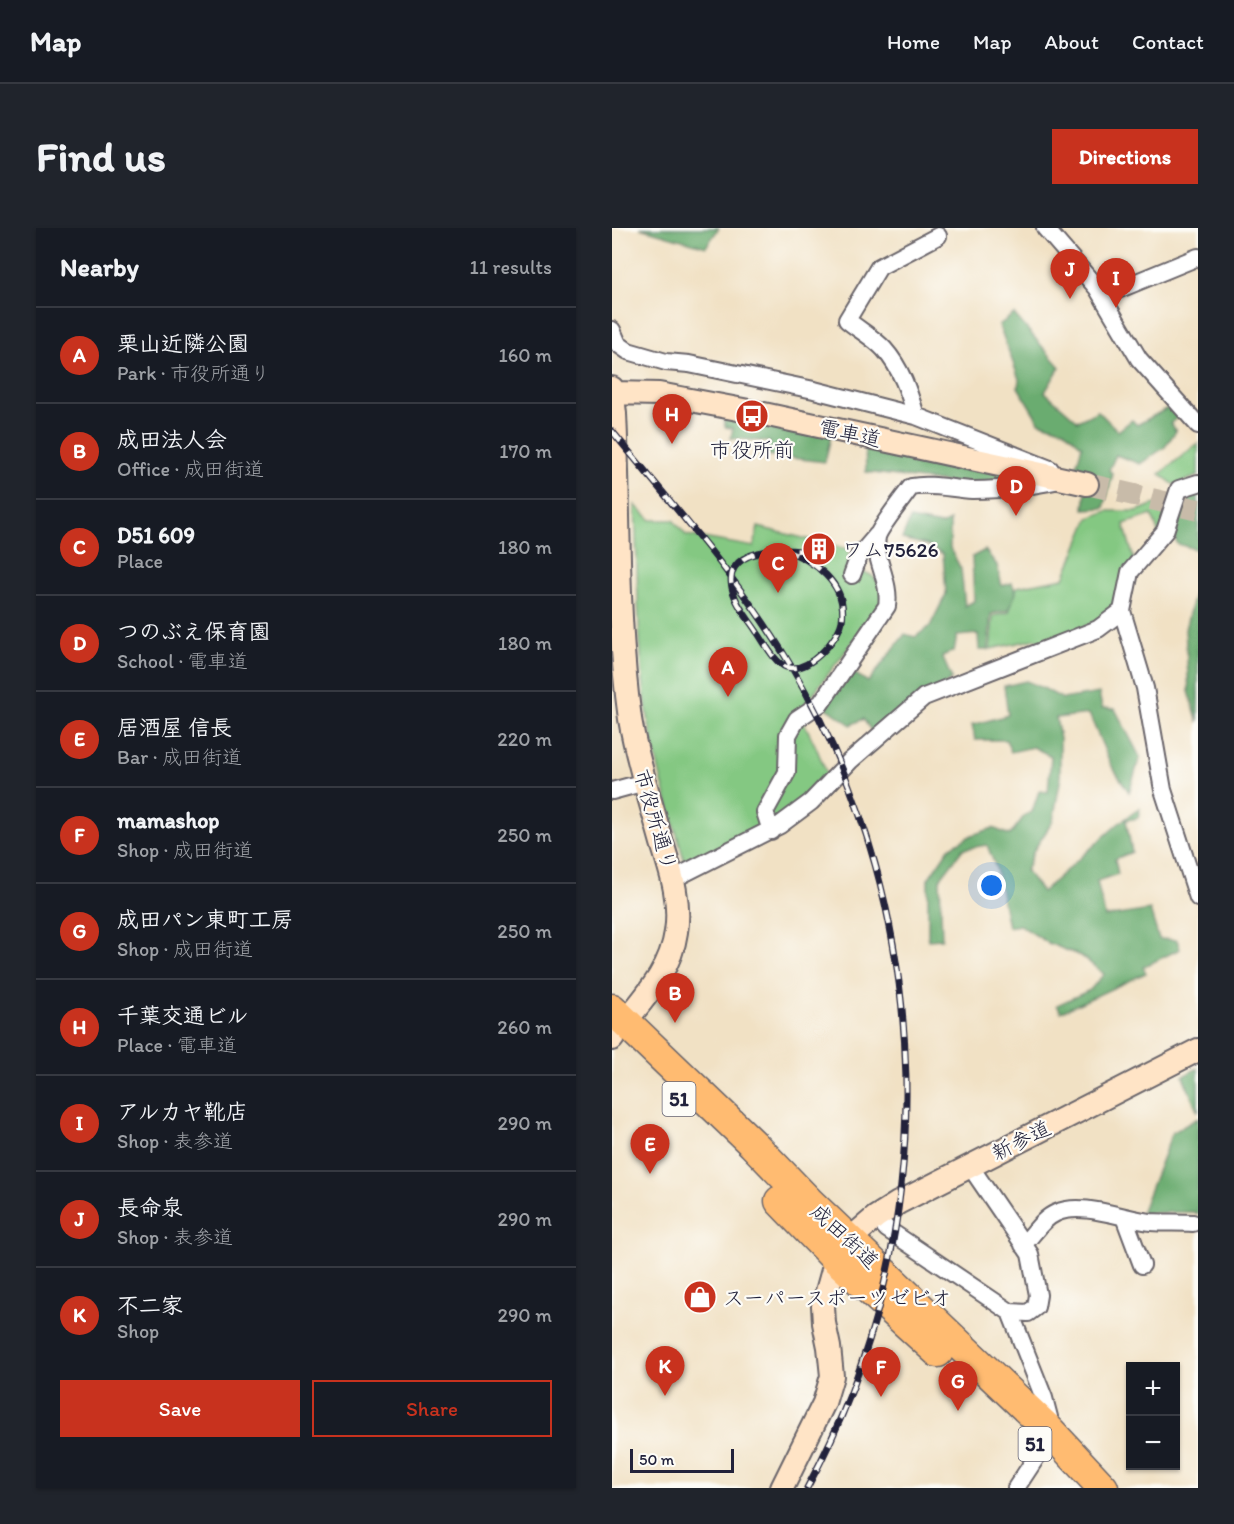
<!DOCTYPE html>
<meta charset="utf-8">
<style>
body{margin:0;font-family:Itim,"Klee One",sans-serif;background:#20242c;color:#f1f3f6}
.controls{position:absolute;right:18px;bottom:18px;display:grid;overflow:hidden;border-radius:0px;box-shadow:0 2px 4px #0004}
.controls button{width:54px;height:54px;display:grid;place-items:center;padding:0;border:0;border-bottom:2px solid #363941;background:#171b24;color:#f1f3f6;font:30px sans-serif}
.scale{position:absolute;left:18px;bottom:15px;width:104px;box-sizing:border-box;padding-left:6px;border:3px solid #22223b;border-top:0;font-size:16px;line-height:21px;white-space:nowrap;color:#22223b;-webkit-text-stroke:4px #fdfcf7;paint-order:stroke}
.you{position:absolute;left:380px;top:658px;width:21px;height:21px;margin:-15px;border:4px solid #fff;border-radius:50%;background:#1a73e8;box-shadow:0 0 0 9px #1a73e833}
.badge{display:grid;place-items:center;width:39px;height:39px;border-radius:50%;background:#c8321e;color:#fff;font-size:20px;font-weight:700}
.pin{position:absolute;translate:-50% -50px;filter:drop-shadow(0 2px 3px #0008)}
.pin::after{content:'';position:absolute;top:32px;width:21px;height:18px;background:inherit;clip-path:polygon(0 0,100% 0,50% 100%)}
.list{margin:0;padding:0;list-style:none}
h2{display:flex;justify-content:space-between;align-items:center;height:78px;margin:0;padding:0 24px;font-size:26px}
h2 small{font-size:20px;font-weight:400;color:#9ea1a6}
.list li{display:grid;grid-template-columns:39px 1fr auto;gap:18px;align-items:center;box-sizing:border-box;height:96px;padding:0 24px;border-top:2px solid #363941}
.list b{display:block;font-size:22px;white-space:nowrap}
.list p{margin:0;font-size:20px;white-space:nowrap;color:#9ea1a6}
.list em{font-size:20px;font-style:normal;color:#9ea1a6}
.actions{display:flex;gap:12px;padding:18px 24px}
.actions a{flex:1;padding:14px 0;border:2px solid #c8321e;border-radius:0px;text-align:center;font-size:21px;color:#c8321e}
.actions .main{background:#c8321e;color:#fff}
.map{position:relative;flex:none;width:586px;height:1260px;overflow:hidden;border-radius:0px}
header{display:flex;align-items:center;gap:36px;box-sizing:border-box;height:84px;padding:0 30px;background:#171b24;border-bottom:2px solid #363941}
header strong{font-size:28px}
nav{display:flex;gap:33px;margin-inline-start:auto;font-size:21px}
.intro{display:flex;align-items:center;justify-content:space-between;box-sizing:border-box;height:144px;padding:0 36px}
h1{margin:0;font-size:42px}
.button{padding:15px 27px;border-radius:0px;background:#c8321e;color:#fff;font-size:21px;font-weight:700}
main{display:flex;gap:36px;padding:0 36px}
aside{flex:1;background:#171b24;border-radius:0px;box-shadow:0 2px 4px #0004}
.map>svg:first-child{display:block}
</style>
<header>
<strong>Map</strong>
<nav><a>Home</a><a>Map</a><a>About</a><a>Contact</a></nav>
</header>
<div class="intro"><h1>Find us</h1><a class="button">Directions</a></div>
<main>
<aside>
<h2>Nearby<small>11 results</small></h2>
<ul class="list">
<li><span class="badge">A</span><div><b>栗山近隣公園</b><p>Park · 市役所通り</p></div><em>160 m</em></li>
<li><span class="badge">B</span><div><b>成田法人会</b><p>Office · 成田街道</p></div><em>170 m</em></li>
<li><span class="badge">C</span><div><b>D51 609</b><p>Place</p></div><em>180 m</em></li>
<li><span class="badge">D</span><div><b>つのぶえ保育園</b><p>School · 電車道</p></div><em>180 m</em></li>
<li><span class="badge">E</span><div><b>居酒屋 信長</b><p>Bar · 成田街道</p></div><em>220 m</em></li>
<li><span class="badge">F</span><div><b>mamashop</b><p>Shop · 成田街道</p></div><em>250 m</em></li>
<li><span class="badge">G</span><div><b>成田パン東町工房</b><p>Shop · 成田街道</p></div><em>250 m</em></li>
<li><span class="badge">H</span><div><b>千葉交通ビル</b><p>Place · 電車道</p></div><em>260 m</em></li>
<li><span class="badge">I</span><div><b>アルカヤ靴店</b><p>Shop · 表参道</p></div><em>290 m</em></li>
<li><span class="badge">J</span><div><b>長命泉</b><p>Shop · 表参道</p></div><em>290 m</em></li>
<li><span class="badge">K</span><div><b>不二家</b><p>Shop</p></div><em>290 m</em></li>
</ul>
<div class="actions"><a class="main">Save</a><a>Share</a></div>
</aside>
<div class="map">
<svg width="586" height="1260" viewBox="0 0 586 1260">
<rect width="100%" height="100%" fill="#fdfcf7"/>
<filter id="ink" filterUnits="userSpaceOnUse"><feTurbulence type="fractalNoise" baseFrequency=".0167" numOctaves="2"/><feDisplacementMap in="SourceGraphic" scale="12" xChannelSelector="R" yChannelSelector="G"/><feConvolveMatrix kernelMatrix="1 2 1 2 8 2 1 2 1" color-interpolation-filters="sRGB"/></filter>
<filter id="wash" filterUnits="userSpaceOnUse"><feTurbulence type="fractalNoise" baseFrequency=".008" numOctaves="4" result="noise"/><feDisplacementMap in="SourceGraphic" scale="24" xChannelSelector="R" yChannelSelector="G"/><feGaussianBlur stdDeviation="1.35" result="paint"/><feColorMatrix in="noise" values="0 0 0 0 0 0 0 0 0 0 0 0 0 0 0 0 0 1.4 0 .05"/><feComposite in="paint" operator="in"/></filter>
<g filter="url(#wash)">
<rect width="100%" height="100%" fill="#f1e1c4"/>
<path fill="#84c882" stroke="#53755e" stroke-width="1.5" d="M586,215V248L562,257L548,246Z
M558,274L547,307L540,287L512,296L522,332L503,385L428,418L424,411L378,421L381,388L397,384L405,359L452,350L477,290L495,283H525L540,277Z
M23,277L39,292H61L74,307L142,319L146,299L236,321L237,341C260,344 267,349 273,372L187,484L204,519L217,551L191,576L77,636L73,635C59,585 43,536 35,484C25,416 26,346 23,277Z"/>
<path fill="#6bac70" stroke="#466756" stroke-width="1.5" d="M28,0H107L94,19Z
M402,86L448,139L433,164L466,193L486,183L506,203L520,192L525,197L561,177L570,187L559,195L564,203L553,219L528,236L504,227L497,242L501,246L492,280L472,281L475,250L462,246L470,218L452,202L427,194L406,159L407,151L387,97Z
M112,188L219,208L213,234L155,227L158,214L119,210L121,200L113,199Z
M253,215L417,251L357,257L254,244Z
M586,260V322L565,316L560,302L570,269Z
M298,291L329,297L338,293V320L349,341L353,378L362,373L360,329L373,322L385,337L390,358L400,355L404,365L396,382L379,386L376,422H367L366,406L345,408L342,423L330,428L340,451L263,508L251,491L239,497L212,478L239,443L256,454L293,406L303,409L318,398L334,366L331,326L315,317L290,311Z
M586,351V495L577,463L573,401Z
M414,453L431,460L451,471L487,465L490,480L503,481L528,529L517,564L499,537L477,486L444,490L448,511V554L441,593L422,622L414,643L430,664L506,596L528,580L526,590L514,592L520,624L503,631L506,646L485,653L493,689L538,682L547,711L565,712L568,721L531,739L534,745L449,784L445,777L478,762L492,746L469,728L436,715L408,697L396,699L384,640L375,617L351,621L328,651L330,711L316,712V651L337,620L360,607L381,600L398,607L413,587L420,584L427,563L436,564L439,528L421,519L399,524L394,512H363L360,497L396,487L392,458Z
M586,840V884L571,848Z
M586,890V986L582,984L529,985L560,905Z"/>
</g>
<g filter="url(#ink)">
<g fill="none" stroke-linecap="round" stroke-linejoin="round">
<path stroke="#c8bba9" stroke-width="22" stroke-dasharray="22 11" stroke-linecap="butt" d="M475,256L586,282"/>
<defs>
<path id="street" d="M433,0L485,60L503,63L586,29
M485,60L527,131L586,197
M0,102L6,116L16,123L54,134L77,136L202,162L304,188L438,241
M304,188C297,164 289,140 272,121C262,110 247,102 235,92L267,39L326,8
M586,255L567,261L553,303L518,344L510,383L533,460L551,562L586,670
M240,347L247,328L265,307
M0,563L33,554
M159,603L153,584L175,544L176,507L185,491L209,475L275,378C279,353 261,330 265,309C267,300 292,269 299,259C319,255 340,261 360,262C389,262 419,258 448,252
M61,651L168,597L199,574L238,533L312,469L486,401L510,383
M264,989L275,1001L398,1084L416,1085L424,1079L426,1067L418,1026L358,938
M512,989L530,1037
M411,1017C422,1006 430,991 444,985C470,973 511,991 539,994C553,995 567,994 581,995
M398,1084L432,1170L437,1189L436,1201L429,1222L404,1260"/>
<path id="secondary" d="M0,160L3,186C8,287 4,391 18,491C25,533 39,574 50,615C59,644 69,673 64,704C58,748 25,776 0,811
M1,165L47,166L147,185L475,256
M170,1260L212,1175L220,1148L217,1119L212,1095L211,1078L224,1031L238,1011L264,989L286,975L586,822"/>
<path id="highway" d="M0,781L141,916L198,975L436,1201L491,1260
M168,973L224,1031L326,1124"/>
</defs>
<use href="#street" stroke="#6a656b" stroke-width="20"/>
<use href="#secondary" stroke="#6a656b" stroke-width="26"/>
<use href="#highway" stroke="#6a656b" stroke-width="33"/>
<use href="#street" stroke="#fff" stroke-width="16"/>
<use href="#secondary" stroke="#ffe4c6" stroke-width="22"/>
<use href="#highway" stroke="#ffbb71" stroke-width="30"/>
<defs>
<path id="rail" d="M0,203C62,279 129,353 179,438C326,687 333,1006 195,1260
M171,322C201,331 236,356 230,393C226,412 196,446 174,439C162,434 153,415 145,404C138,393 128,382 123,369C101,316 178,319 210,326"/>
</defs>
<use href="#rail" stroke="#22223b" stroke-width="7"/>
<use href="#rail" stroke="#fdfcf7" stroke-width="4.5" stroke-dasharray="14" stroke-linecap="butt"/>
</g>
</g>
<defs>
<symbol id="bus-disc" viewBox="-11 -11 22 22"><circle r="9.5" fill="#c8321e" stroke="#fdfcf7"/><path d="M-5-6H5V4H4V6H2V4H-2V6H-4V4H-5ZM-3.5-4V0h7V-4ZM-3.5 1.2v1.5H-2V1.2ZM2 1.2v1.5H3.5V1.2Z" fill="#fff"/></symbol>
<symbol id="building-disc" viewBox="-11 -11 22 22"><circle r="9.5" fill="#c8321e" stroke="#fdfcf7"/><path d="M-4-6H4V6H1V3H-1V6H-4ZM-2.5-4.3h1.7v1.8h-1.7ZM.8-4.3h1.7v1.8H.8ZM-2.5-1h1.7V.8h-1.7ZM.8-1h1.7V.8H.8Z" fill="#fff"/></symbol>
<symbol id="shop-disc" viewBox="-11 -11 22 22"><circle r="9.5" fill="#c8321e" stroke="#fdfcf7"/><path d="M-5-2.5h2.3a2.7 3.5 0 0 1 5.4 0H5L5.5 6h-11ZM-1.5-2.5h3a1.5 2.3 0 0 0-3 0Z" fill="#fff"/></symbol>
</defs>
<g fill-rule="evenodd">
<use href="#bus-disc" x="121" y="169" width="38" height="38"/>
<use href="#building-disc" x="188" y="302" width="38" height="38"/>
<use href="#shop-disc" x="69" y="1050" width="38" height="38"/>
</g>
<g text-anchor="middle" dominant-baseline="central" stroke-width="4.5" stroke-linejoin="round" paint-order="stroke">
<g fill="#fdfcf7" stroke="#646373" stroke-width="1.5">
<rect x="50.5" y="854" width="33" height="34" rx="4.5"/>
<rect x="406.5" y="1199" width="33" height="34" rx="4.5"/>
</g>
<g font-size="20" font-weight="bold" fill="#22223b">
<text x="67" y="871">51</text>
<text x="423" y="1216">51</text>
</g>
<g font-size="21" fill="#22223b" stroke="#fdfcf7">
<text transform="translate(238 205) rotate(12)">電車道</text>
<text transform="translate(44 592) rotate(74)">市役所通り</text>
<text transform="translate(409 912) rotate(-27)">新参道</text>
<text transform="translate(233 1008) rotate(43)">成田街道</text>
</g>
<g font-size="21" fill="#22223b" stroke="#fdfcf7" text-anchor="start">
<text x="140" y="221" text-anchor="middle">市役所前</text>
<text x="230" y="321">ワム75626</text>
<text x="111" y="1069">スーパースポーツゼビオ</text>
</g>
</g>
</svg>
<div class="controls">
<button>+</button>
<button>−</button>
</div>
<div class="scale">50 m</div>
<div class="you"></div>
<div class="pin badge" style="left:116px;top:469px">A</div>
<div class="pin badge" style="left:63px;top:795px">B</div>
<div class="pin badge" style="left:166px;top:365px">C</div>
<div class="pin badge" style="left:404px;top:288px">D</div>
<div class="pin badge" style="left:38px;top:946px">E</div>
<div class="pin badge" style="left:269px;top:1169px">F</div>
<div class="pin badge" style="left:346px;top:1183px">G</div>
<div class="pin badge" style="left:60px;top:216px">H</div>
<div class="pin badge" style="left:504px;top:80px">I</div>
<div class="pin badge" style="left:458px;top:71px">J</div>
<div class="pin badge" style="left:53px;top:1168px">K</div>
</div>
</main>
